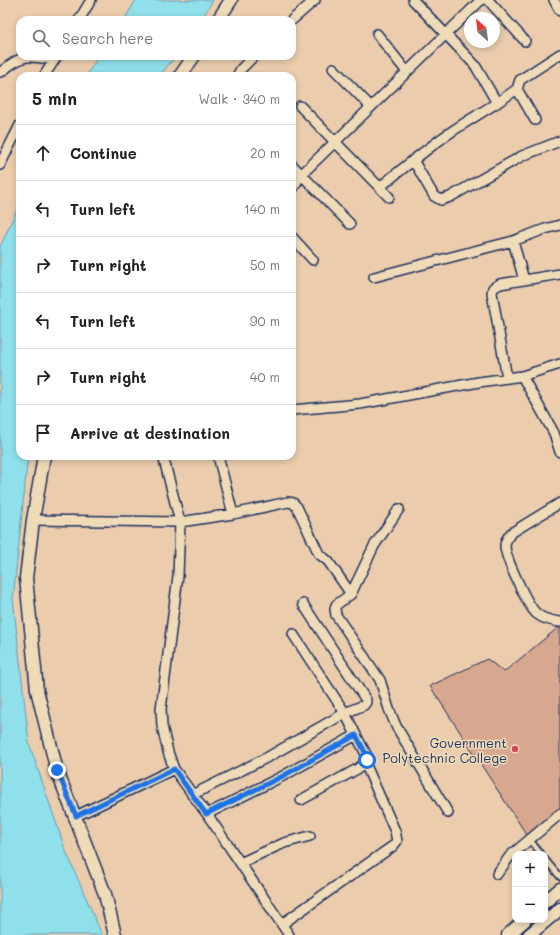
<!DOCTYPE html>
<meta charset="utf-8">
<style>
body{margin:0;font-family:Mali,sans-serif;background:#f2f2f2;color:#202124}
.controls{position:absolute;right:12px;bottom:12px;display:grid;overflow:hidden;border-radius:8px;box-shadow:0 2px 6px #0003}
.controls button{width:36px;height:36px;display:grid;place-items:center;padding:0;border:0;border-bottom:1px solid #e0e0e0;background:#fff;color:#202124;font:20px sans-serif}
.compass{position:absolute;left:464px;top:12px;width:36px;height:36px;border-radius:50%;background:#fff;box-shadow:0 2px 6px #0003;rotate:332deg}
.stop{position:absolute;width:12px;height:12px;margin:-9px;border:3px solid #1a73e8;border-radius:50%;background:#fff}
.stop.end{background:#1a73e8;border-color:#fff;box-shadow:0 1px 4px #0008}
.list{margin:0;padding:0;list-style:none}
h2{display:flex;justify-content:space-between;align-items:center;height:52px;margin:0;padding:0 16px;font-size:17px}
h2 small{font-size:13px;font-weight:400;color:#757577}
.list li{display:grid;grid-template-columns:26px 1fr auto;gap:12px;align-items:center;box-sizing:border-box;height:56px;padding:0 16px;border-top:1px solid #e0e0e0}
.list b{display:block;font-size:15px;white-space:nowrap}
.list em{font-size:13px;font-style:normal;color:#757577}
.icon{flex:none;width:22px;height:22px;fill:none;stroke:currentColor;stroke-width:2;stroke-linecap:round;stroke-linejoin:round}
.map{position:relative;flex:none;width:560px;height:935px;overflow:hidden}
.search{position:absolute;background:#fff;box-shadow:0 2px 6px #0003;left:16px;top:16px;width:280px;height:44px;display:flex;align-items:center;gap:10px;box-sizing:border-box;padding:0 14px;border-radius:12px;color:#757577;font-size:15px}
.panel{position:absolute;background:#fff;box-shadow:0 2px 6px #0003;left:16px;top:72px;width:280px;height:388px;border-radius:12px}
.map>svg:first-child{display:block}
</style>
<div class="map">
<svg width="560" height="935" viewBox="0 0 560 935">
<rect width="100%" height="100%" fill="#ebcdad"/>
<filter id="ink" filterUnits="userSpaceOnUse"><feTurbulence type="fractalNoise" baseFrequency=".025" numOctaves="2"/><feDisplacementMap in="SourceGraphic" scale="8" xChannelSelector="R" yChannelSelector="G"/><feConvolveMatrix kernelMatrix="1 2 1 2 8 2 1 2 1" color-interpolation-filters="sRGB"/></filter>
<g filter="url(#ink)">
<path fill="#90e0eb" stroke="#6199b3" d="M136,0H213L201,20H124Z
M99,56H176L159,76H86Z
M20,203V456H28L13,599L29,743L65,849L102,935H0V247Z"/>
<path fill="#d7a790" stroke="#1b2f5e" d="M560,626V813L530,840L430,686L487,659L504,672Z"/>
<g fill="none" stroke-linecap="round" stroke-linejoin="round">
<defs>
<path id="lane" d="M530,840L541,854
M545,859L560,877"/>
<path id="street" d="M413,0L475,65L497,103
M488,0L525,41
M554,0L560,11
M79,20L91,0
M292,20L315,0
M377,34L407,72
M333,68L371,107
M1,72C23,54 26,55 54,60
M44,76L57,56
M237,76L241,69L254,56
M300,106L389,197
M535,120L517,89L520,80L560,54
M413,160L434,196L441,200L450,197L522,156L560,141
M0,165L20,125
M292,165L350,224
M380,187C402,169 424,151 448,134C470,119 495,105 517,89
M292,190L301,175L481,0
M292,237L313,260
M513,241L524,280
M374,277L513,241L545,229L560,225
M522,376L554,433L560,452
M507,378L492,293L493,288L500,284L560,274
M292,410L360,404L479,382L522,376L560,364
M163,456L180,522L178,576L161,709L162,726L168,752L174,769L207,814L289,935
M218,456L233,514
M560,503L511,533C508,537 505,540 505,546C505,557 528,607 537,614C543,619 552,621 560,622
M33,520L180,522L233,514L288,502L293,503L297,507L319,554L328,561L351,594L336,605L335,609L336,615L380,680L389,709L396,726L448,813
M351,594L374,546L399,509
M192,795L268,757L345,713L293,634
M301,800L359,768L367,760V756L356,735
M207,814L283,776L356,735L345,713L364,705L366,702V700L303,604
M76,816L174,769
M240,863L284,843L310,836
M497,874L510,856L560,814
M282,924L393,846L397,841L395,831L365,763"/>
<path id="secondary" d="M218,20L231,0
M180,76L194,56
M44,456L33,520L26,578L37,690L57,771L105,894L115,935
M545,902L560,889
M508,935L525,920
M529,935L560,909"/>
</defs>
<use href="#lane" stroke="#1b2f5e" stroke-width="8"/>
<use href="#street" stroke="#1b2f5e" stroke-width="12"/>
<use href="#secondary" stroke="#1b2f5e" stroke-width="15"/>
<use href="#lane" stroke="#f0dbb9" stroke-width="4.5"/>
<use href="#street" stroke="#f0dbb9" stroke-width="9"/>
<use href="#secondary" stroke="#f0dbb9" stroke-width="12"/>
</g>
</g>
<g fill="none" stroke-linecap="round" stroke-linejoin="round" filter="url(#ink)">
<path stroke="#1a73e8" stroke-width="5" d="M57,770L76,816L174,769L206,814L283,776L356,735L367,756V760"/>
</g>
<circle fill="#d1495b" stroke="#f0dbb9" stroke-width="1.5" cx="515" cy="749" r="4"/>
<g text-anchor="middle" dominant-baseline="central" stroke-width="3" stroke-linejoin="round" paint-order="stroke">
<g font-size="13" fill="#1b2f5e" stroke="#f0dbb9" text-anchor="end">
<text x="507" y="742">Government<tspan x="507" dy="15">Polytechnic College</tspan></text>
</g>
</g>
</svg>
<div class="controls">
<button>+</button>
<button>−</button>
</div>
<svg class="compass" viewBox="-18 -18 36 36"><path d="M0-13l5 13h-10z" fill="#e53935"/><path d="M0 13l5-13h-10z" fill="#757577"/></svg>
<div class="stop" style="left:367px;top:760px"></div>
<div class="stop end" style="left:57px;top:770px"></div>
<div class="search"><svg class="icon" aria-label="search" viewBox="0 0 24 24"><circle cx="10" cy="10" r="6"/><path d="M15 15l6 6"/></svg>Search here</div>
<section class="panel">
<h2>5 min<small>Walk · 340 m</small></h2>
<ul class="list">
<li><svg class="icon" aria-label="ahead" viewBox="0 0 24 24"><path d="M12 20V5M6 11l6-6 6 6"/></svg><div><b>Continue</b></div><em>20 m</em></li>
<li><svg class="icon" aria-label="left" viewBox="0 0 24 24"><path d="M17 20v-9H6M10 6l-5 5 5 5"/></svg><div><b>Turn left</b></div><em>140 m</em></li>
<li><svg class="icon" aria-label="right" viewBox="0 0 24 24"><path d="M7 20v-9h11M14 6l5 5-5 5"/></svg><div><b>Turn right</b></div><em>50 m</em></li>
<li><svg class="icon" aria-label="left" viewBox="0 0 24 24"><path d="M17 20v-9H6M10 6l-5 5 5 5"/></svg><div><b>Turn left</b></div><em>90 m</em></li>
<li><svg class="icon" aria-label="right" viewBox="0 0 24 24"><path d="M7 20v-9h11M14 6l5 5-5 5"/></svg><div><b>Turn right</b></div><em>40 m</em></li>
<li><svg class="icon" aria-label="arrive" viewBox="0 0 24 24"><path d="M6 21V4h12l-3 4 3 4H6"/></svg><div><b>Arrive at destination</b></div></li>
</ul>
</section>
</div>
